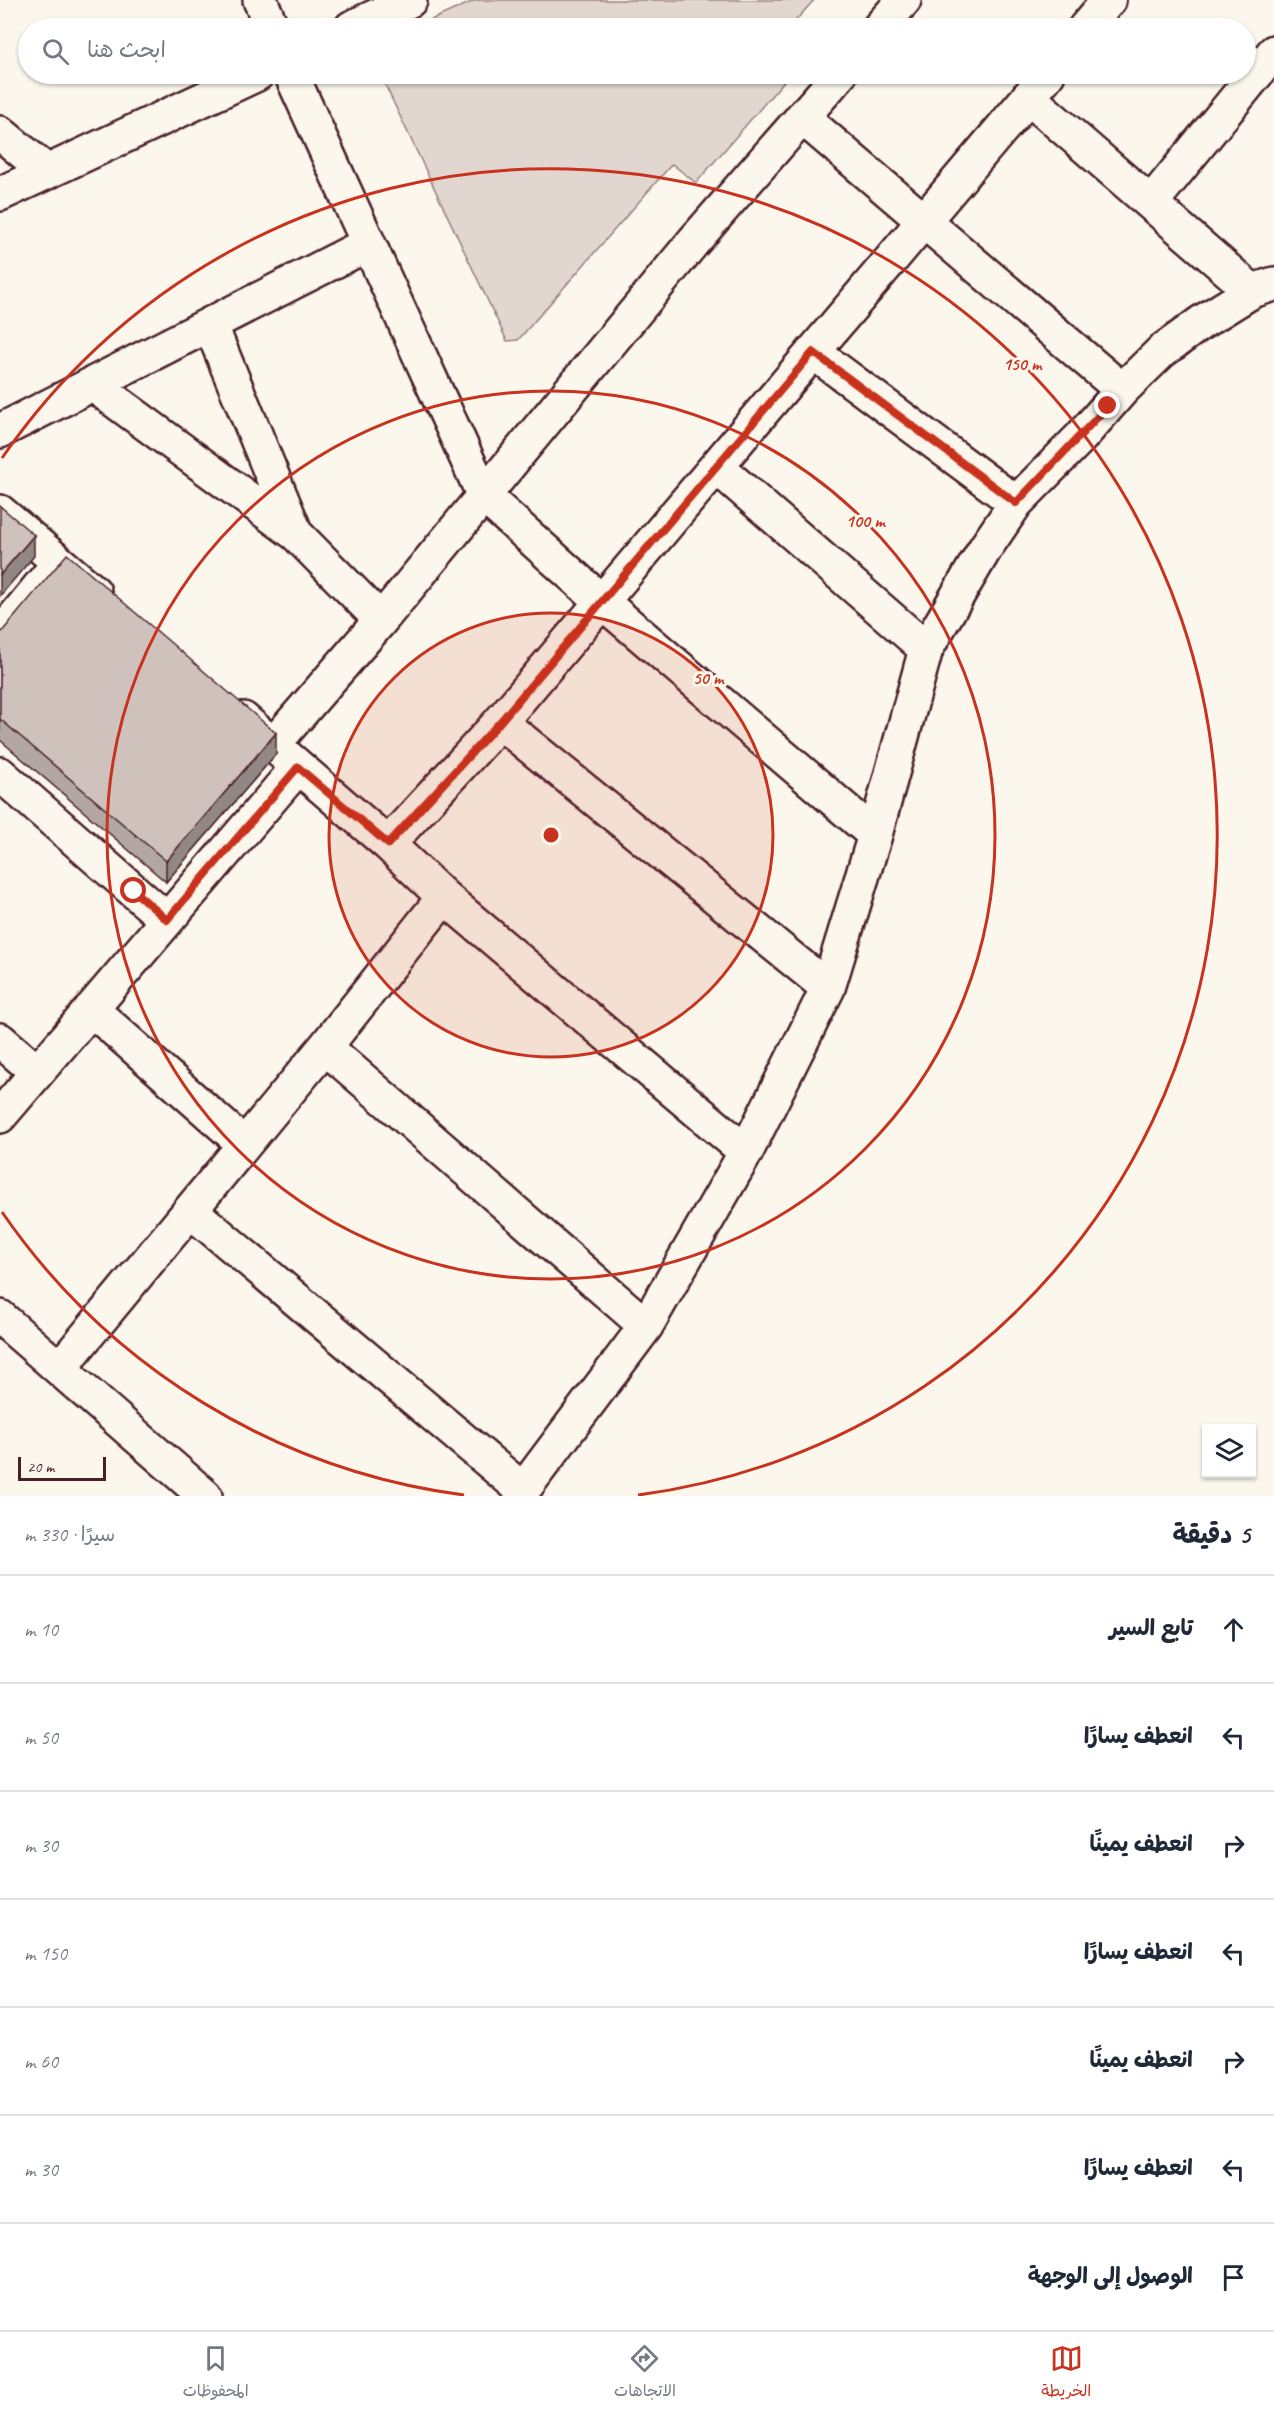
<!DOCTYPE html>
<html lang="ar">
<meta charset="utf-8">
<style>
body{margin:0;font-family:Caveat,"Playpen Sans Arabic",sans-serif;background:#f2f2f3;color:#1f2937;direction:rtl}
.controls{position:absolute;right:18px;bottom:18px;display:grid;overflow:hidden;border-radius:0px;box-shadow:0 2px 4px #0004}
.controls button{width:54px;height:54px;display:grid;place-items:center;padding:0;border:0;border-bottom:2px solid #e0e1e3;background:#fff;color:#1f2937;font:30px sans-serif}
.scale{position:absolute;left:18px;bottom:15px;width:88px;box-sizing:border-box;padding-left:6px;border:3px solid #4a1f2b;border-top:0;font-size:16px;line-height:21px;white-space:nowrap;color:#4a1f2b;-webkit-text-stroke:4px #fbf7ec;paint-order:stroke}
.stop{position:absolute;width:18px;height:18px;margin:-14px;border:4px solid #c8321e;border-radius:50%;background:#fff}
.stop.end{background:#c8321e;border-color:#fff;box-shadow:0 2px 6px #0008}
.list{margin:0;padding:0;list-style:none}
h2{display:flex;justify-content:space-between;align-items:center;height:78px;margin:0;padding:0 24px;font-size:26px}
h2 small{font-size:20px;font-weight:400;color:#747a83}
.list li{display:grid;grid-template-columns:39px 1fr auto;gap:18px;align-items:center;box-sizing:border-box;height:108px;padding:0 24px;border-top:2px solid #e0e1e3}
.list b{display:block;font-size:22px;white-space:nowrap}
.list em{font-size:20px;font-style:normal;color:#747a83}
.icon{flex:none;width:33px;height:33px;fill:none;stroke:currentColor;stroke-width:2;stroke-linecap:round;stroke-linejoin:round}
.map{position:relative;flex:none;width:1274px;height:1496px;overflow:hidden;direction:ltr}
.search{position:absolute;background:#fff;box-shadow:0 2px 4px #0004;left:18px;right:18px;top:18px;height:66px;display:flex;align-items:center;gap:15px;box-sizing:border-box;padding:0 21px;border-radius:33px;color:#747a83;font-size:22px}
.sheet{height:834px;background:#fff}
nav{display:flex;justify-content:space-around;align-items:center;box-sizing:border-box;height:84px;border-top:2px solid #e0e1e3;background:#fff;font-size:16px;color:#747a83}
nav a{display:grid;justify-items:center;gap:3px}
nav .on{color:#c8321e}
.map>svg:first-child{display:block}
</style>
<div class="map">
<svg width="1274" height="1496" viewBox="0 0 1274 1496">
<rect width="100%" height="100%" fill="#fbf7ec"/>
<filter id="ink" filterUnits="userSpaceOnUse"><feTurbulence type="fractalNoise" baseFrequency=".0167" numOctaves="2"/><feDisplacementMap in="SourceGraphic" scale="12" xChannelSelector="R" yChannelSelector="G"/><feConvolveMatrix kernelMatrix="1 2 1 2 8 2 1 2 1" color-interpolation-filters="sRGB"/></filter>
<g filter="url(#ink)">
<path fill="#e2d7d0" stroke="#967b7e" stroke-width="1.5" d="M476,0H814L789,28H413Z
M380,74H775L784,81L696,183L672,164L518,340L507,341Z"/>
<g fill="none" stroke-linecap="round" stroke-linejoin="round">
<defs>
<path id="minor" d="M260,0L272,28
M879,28L904,0
M1085,28L1109,0
M1028,97L1252,291
M802,117L1122,390
M0,133L46,171
M1151,203L1274,52
M210,324L296,534
M813,352L1016,503
M92,384L296,534L381,620
M0,431L368,244
M717,467L926,649
M0,512L94,592
M0,635L59,563
M243,719L388,844L444,897L746,1152
M500,722L828,988
M273,745L381,620L694,241L840,74
M0,774L167,920
M875,835L926,649L986,547L1016,503L1081,437L1122,390L1162,351L1202,322L1252,291L1274,284
M388,844L500,722L1048,74
M91,1009L244,1144
M0,1040L36,1071
M325,1047L646,1326
M0,1116L298,767
M191,1211L523,1490L646,1326L746,1152L828,988L875,835L601,601L484,496L291,74
M0,1317L205,1496
M60,1368L325,1047L444,897"/>
<path id="tertiary" d="M351,28L410,0
M0,194L257,74"/>
</defs>
<use href="#minor" stroke="#4a1f2b" stroke-width="38"/>
<use href="#tertiary" stroke="#4a1f2b" stroke-width="38"/>
<use href="#minor" stroke="#fbf7ec" stroke-width="33"/>
<use href="#tertiary" stroke="#fbf7ec" stroke-width="33"/>
</g>
<path fill="#b2a7a2" stroke="#4a1f2b" stroke-width="1.5" d="M0,634L276,754L166,882L0,740Z"/>
<path fill="#918884" stroke="#4a1f2b" stroke-width="1.5" d="M34,535V556L0,596V575Z
M276,733V754L166,882V861Z"/>
<path fill="#cfc2bc" stroke="#4a1f2b" stroke-width="1.5" d="M0,506L34,535L0,575Z
M67,554L276,733L166,861L0,719V634Z"/>
</g>
<g fill="none" stroke-linecap="round" stroke-linejoin="round" filter="url(#ink)">
<path stroke="#c8321e" stroke-width="8" d="M134,891L167,920L298,767L388,844L500,722L813,352L1016,503L1108,406"/>
</g>
<circle cx="551" cy="835" r="222" fill="#c8321e" fill-opacity=".12"/>
<g fill="none" stroke="#c8321e" stroke-width="3">
<circle cx="551" cy="835" r="222"/>
<circle cx="551" cy="835" r="444"/>
<path d="M464 1495A666 666 0 0 1 2 1212M2 458A666 666 0 1 1 638 1495"/>
</g>
<circle cx="551" cy="835" r="9" fill="#c8321e" stroke="#fbf7ec" stroke-width="3"/>
<g font-size="18" text-anchor="middle" font-weight="bold" fill="#c8321e" stroke="#fbf7ec" stroke-width="6" stroke-linejoin="round" paint-order="stroke">
<text x="1022" y="370">150 m</text>
<text x="865" y="527">100 m</text>
<text x="708" y="684">50 m</text>
</g>
</svg>
<div class="controls">
<button><svg class="icon" aria-label="layers" viewBox="0 0 24 24"><path d="M12 4l9 5-9 5-9-5zM3 14l9 5 9-5"/></svg></button>
</div>
<div class="scale">20 m</div>
<div class="stop" style="left:134px;top:891px"></div>
<div class="stop end" style="left:1108px;top:406px"></div>
<div class="search"><svg class="icon" aria-label="search" viewBox="0 0 24 24"><circle cx="10" cy="10" r="6"/><path d="M15 15l6 6"/></svg>ابحث هنا</div>
</div>
<section class="sheet">
<h2>5 دقيقة<small>سيرًا · 330 m</small></h2>
<ul class="list">
<li><svg class="icon" aria-label="ahead" viewBox="0 0 24 24"><path d="M12 20V5M6 11l6-6 6 6"/></svg><div><b>تابع السير</b></div><em>10 m</em></li>
<li><svg class="icon" aria-label="left" viewBox="0 0 24 24"><path d="M17 20v-9H6M10 6l-5 5 5 5"/></svg><div><b>انعطف يسارًا</b></div><em>50 m</em></li>
<li><svg class="icon" aria-label="right" viewBox="0 0 24 24"><path d="M7 20v-9h11M14 6l5 5-5 5"/></svg><div><b>انعطف يمينًا</b></div><em>30 m</em></li>
<li><svg class="icon" aria-label="left" viewBox="0 0 24 24"><path d="M17 20v-9H6M10 6l-5 5 5 5"/></svg><div><b>انعطف يسارًا</b></div><em>150 m</em></li>
<li><svg class="icon" aria-label="right" viewBox="0 0 24 24"><path d="M7 20v-9h11M14 6l5 5-5 5"/></svg><div><b>انعطف يمينًا</b></div><em>60 m</em></li>
<li><svg class="icon" aria-label="left" viewBox="0 0 24 24"><path d="M17 20v-9H6M10 6l-5 5 5 5"/></svg><div><b>انعطف يسارًا</b></div><em>30 m</em></li>
<li><svg class="icon" aria-label="arrive" viewBox="0 0 24 24"><path d="M6 21V4h12l-3 4 3 4H6"/></svg><div><b>الوصول إلى الوجهة</b></div></li>
</ul>
</section>
<nav>
<a class="on"><svg class="icon" aria-label="map" viewBox="0 0 24 24"><path d="M3 6l6-2 6 2 6-2v14l-6 2-6-2-6 2zM9 4v14M15 6v14"/></svg>الخريطة</a>
<a><svg class="icon" aria-label="directions" viewBox="0 0 24 24"><path d="M12 3l9 9-9 9-9-9zM9 14v-3h6M13 9l2 2-2 2"/></svg>الاتجاهات</a>
<a><svg class="icon" aria-label="saved" viewBox="0 0 24 24"><path d="M7 4h10v16l-5-4-5 4z"/></svg>المحفوظات</a>
</nav>
